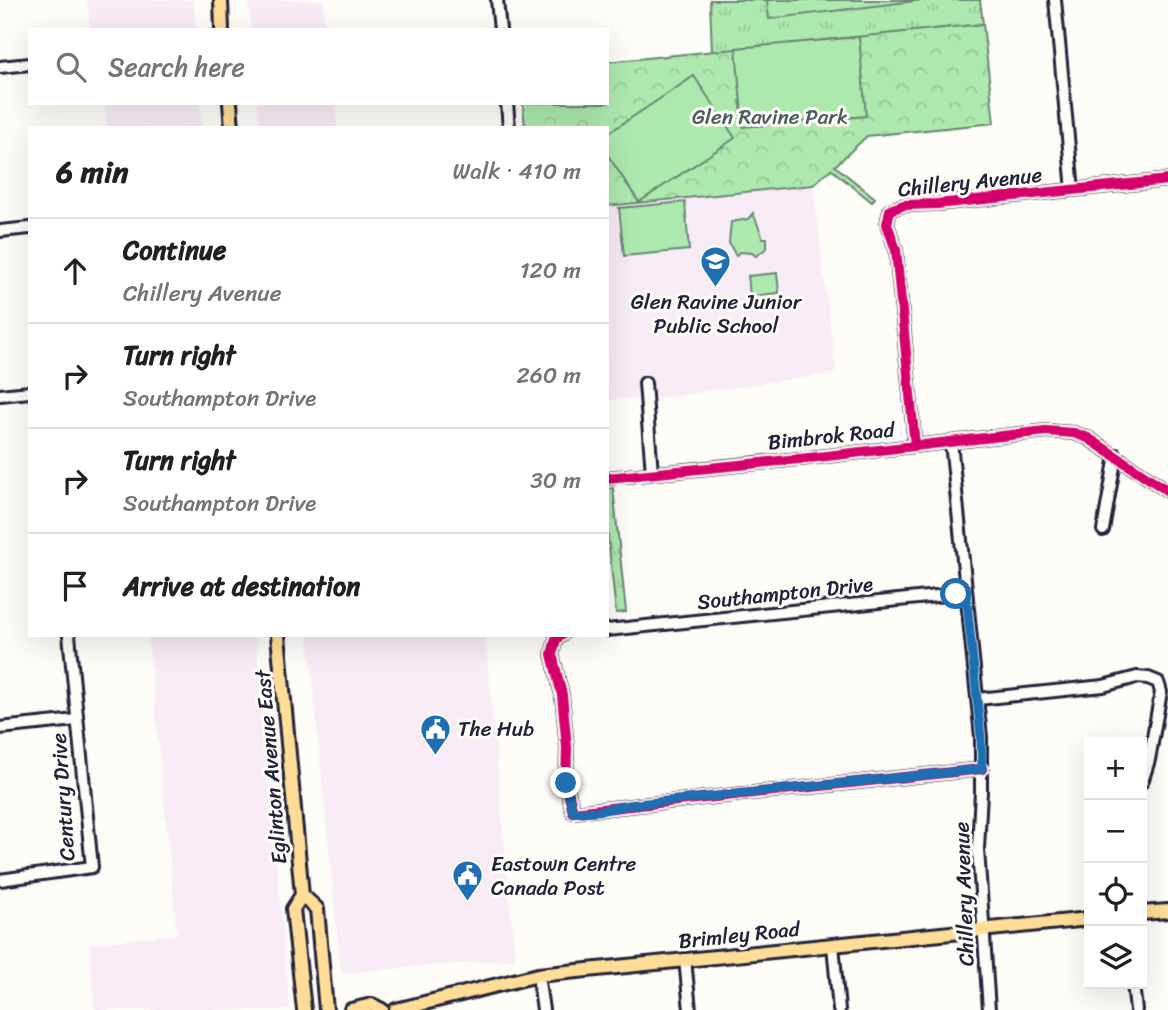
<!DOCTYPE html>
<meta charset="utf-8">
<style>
body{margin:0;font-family:Sriracha,sans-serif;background:#f6f6f6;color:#202124}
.controls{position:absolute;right:21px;bottom:21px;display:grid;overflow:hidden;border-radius:0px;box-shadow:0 7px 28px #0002}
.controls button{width:63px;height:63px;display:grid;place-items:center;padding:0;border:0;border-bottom:2px solid #e0e0e0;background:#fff;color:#202124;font:35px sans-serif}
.stop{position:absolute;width:21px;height:21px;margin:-16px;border:5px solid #1f6fb2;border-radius:50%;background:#fff}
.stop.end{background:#1f6fb2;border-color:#fff;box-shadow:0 2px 7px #0008}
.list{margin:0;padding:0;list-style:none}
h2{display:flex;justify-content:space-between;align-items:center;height:91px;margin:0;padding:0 28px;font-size:30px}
h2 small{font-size:23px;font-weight:400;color:#757577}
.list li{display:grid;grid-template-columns:46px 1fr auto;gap:21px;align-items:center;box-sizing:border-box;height:105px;padding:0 28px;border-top:2px solid #e0e0e0}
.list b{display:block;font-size:26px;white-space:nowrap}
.list p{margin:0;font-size:23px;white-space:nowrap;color:#757577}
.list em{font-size:23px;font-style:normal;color:#757577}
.icon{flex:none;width:38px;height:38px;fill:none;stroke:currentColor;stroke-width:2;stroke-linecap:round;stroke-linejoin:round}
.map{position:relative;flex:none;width:1168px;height:1010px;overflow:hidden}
.search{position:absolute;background:#fff;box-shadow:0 7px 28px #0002;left:28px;top:28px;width:581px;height:77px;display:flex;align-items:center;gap:18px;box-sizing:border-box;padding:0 24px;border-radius:0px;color:#757577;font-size:26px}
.panel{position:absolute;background:#fff;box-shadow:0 7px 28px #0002;left:28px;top:126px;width:581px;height:511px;border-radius:0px}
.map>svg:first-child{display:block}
</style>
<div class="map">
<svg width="1168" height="1010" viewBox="0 0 1168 1010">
<defs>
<pattern id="grass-tufts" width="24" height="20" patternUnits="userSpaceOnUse" patternTransform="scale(1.75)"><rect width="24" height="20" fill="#ade8ae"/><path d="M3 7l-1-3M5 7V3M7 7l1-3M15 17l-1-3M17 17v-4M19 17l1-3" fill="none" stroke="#95c797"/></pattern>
<pattern id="park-crowns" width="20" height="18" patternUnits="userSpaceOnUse" patternTransform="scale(1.75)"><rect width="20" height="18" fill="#ade8ae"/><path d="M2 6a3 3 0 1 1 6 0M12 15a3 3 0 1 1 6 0" fill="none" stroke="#95c797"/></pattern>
</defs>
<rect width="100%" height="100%" fill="#fdfcf7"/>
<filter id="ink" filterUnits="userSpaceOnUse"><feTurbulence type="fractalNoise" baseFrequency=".0143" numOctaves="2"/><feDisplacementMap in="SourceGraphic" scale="14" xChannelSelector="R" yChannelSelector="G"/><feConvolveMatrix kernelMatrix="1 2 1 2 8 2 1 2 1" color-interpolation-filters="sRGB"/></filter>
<g filter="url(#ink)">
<path fill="#f7ecf6" d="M87,0H193L196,27L195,30H90Z
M248,0H323L326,30H251Z
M105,103H200L202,128H107Z
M257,103H335L337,128H260Z
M813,185L836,373L666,397L607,400V206Z
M148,635H256L290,1010H95L89,944L177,934Z
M308,635H485L515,959L341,973Z"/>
<path fill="url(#grass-tufts)" stroke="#688574" stroke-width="2" d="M710,0H980L983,24L712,52Z
M613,488L626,612L616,613L607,528V489Z"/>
<path fill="url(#park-crowns)" stroke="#688574" stroke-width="2" d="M983,24L994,123L867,136L835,166L875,198L872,202L831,169L813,185L607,206V128H525L523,103H607V62Z"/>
<path fill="#ade8ae" stroke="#688574" stroke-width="2" d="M767,0H923L769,19Z
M859,37L866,116L743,127L736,48Z
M694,76L735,138L639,202L607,154V134Z
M685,202L689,250L624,256L619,208Z
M753,213L763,238H767V248L756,256L752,253L739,252L736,256L729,243L731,222L748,219Z
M777,273L779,293L750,296L748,276Z"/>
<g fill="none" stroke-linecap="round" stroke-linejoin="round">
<defs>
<path id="minor" d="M497,0L500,30
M1055,0L1073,190
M0,67L30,64
M507,103L509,128
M0,231L30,228
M645,383L652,473
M0,395L30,392
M951,442L981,737V791L978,849L989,1010
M915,446L896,250L887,224L890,210L904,205L937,204L1168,180
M607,478L809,458L1046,431L1074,433L1088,438L1168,491
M1103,530L1116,455
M607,630L966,593
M562,635L556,639L552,654L562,695L567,748L566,783L573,812L982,769
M978,699L1103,686L1137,677L1148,678L1158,682L1161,692L1149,760L1142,782
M0,728L76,720
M0,880L92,867L69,635
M833,945L839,1010
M685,959L690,1010
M538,975L543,1010
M1133,984L1136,1010"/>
<path id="major" d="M221,0L222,30
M230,103L232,128
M278,635L302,895L293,909L304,1010
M302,895L317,909L326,1010
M1142,913L1168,911
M351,1010L372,1005L382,1010
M396,1010L538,975L1089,919"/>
</defs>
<use href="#minor" stroke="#22223b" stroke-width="16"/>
<use href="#major" stroke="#22223b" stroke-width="18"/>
<use href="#minor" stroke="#fdfcf7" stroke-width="10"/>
<use href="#major" stroke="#ffdd96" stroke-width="12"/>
<defs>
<path id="cycleway" d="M915,446L896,250L887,224L890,210L904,205L937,204L1168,180
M607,478L809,458L1046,431L1074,433L1088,438L1168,491
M562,635L556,639L552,654L562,695L567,748L566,783L573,812L982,769"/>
</defs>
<use href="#cycleway" stroke="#fdfcf7" stroke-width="15"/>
<use href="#cycleway" stroke="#d6006c" stroke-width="10"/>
</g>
</g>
<g fill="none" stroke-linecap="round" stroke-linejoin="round" filter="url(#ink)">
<path stroke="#1f6fb2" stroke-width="9" d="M566,783L573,812L598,811L629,805L982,769L981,737L966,593L956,594"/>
</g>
<defs>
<symbol id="school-pin" viewBox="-11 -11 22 30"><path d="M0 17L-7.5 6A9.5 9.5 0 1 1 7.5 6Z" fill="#1f6fb2" stroke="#fdfcf7"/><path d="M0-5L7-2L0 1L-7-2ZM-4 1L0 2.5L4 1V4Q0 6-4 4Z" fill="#fff"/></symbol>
<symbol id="civic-pin" viewBox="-11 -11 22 30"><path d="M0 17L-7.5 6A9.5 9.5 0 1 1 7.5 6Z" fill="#1f6fb2" stroke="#fdfcf7"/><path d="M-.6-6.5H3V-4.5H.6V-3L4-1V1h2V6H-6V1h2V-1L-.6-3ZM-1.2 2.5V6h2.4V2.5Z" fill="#fff"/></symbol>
</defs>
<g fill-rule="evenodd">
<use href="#school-pin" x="698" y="244" width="35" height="47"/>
<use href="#civic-pin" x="418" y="712" width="35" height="47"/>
<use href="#civic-pin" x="450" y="858" width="35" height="47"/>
</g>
<g text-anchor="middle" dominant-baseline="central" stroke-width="6" stroke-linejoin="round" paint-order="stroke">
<g font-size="21" fill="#4c5d5e" stroke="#fdfcf7">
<text x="770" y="117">Glen Ravine Park</text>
</g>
<g font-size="21" fill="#22223b" stroke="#fdfcf7">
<text transform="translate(970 182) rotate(-6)">Chillery Avenue</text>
<text transform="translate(831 436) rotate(-6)">Bimbrok Road</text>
<text transform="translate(785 593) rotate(-6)">Southampton Drive</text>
<text transform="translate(271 767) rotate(-95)">Eglinton Avenue East</text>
<text transform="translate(63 797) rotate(-94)">Century Drive</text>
<text transform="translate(964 894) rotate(-92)">Chillery Avenue</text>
<text transform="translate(739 935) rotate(-6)">Brimley Road</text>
</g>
<g font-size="21" fill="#22223b" stroke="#fdfcf7" text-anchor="start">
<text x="716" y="302" text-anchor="middle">Glen Ravine Junior<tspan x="716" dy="24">Public School</tspan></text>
<text x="458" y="729">The Hub</text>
<text x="491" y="864">Eastown Centre<tspan x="491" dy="24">Canada Post</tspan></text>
</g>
</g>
</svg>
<div class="controls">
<button>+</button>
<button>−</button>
<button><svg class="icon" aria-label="locate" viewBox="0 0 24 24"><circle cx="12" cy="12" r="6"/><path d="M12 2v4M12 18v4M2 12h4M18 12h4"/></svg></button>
<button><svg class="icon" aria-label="layers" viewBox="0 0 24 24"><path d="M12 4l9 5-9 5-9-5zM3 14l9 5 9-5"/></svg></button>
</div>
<div class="stop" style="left:956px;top:594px"></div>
<div class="stop end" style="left:566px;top:783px"></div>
<div class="search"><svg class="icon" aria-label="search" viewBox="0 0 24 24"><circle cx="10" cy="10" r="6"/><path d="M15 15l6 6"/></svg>Search here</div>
<section class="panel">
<h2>6 min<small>Walk · 410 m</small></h2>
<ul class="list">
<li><svg class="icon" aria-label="ahead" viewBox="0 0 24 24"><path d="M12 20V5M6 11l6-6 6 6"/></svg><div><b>Continue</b><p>Chillery Avenue</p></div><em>120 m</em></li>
<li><svg class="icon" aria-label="right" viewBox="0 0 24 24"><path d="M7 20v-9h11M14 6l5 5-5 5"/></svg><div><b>Turn right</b><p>Southampton Drive</p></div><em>260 m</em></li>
<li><svg class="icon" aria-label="right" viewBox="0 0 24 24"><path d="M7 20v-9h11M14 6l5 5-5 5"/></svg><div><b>Turn right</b><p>Southampton Drive</p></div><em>30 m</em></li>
<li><svg class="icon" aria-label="arrive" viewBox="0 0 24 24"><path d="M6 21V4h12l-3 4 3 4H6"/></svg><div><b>Arrive at destination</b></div></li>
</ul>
</section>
</div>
